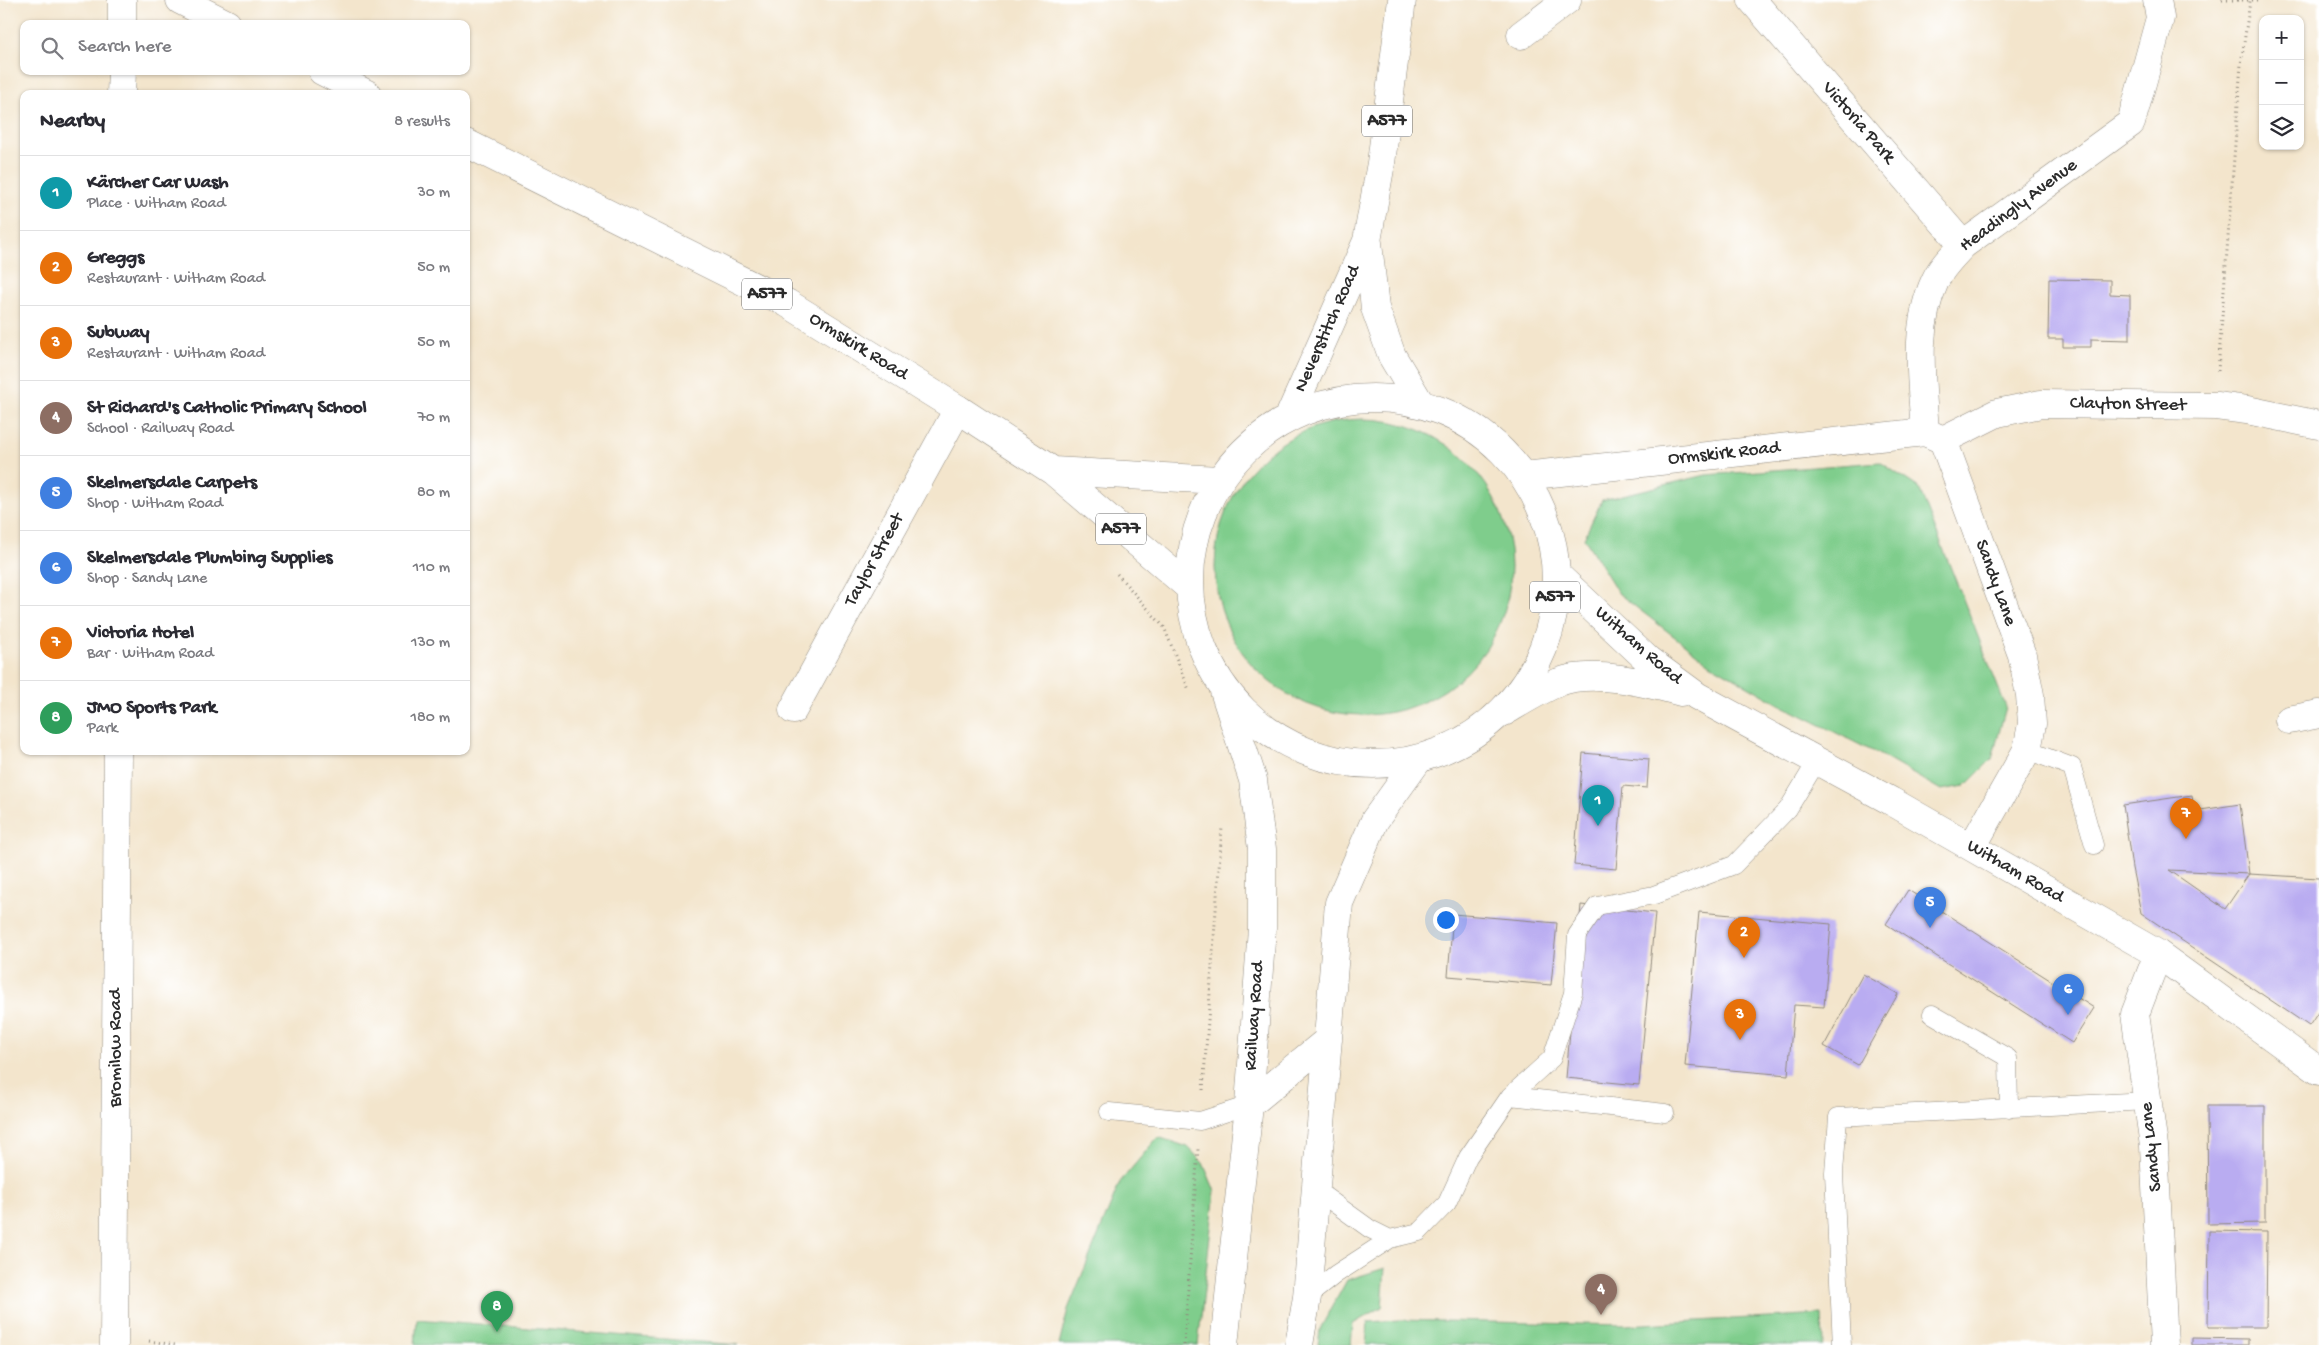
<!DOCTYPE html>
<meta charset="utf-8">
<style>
body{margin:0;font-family:"Gochi Hand",sans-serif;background:#f7f7f7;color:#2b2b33}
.controls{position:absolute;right:15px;top:15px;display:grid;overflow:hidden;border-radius:10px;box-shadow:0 1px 4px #0004}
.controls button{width:45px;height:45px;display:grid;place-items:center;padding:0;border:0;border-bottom:1px solid #e1e1e2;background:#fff;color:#2b2b33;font:25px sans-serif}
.you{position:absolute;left:1445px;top:919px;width:18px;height:18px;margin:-12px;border:4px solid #fff;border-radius:50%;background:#1a73e8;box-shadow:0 0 0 8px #1a73e833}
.badge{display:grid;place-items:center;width:32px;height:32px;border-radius:50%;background:#111827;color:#fff;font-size:16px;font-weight:700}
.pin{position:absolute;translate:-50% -41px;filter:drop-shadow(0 1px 2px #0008)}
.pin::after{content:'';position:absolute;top:26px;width:18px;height:15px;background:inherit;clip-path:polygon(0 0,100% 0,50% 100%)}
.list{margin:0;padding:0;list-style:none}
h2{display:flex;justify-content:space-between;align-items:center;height:65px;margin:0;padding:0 20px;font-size:21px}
h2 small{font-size:16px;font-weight:400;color:#7c7c81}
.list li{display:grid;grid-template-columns:32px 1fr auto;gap:15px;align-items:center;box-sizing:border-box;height:75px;padding:0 20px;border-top:1px solid #e1e1e2}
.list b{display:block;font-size:19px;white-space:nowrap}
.list p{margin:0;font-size:16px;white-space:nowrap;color:#7c7c81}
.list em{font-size:16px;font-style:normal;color:#7c7c81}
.icon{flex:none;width:28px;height:28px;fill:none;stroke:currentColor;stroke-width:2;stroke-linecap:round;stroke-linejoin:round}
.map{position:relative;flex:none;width:2319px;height:1345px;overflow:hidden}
.search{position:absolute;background:#fff;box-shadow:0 1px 4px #0004;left:20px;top:20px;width:450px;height:55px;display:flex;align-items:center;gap:12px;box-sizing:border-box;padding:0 18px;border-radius:10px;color:#7c7c81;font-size:19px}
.panel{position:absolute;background:#fff;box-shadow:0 1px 4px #0004;left:20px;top:90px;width:450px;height:665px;border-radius:10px}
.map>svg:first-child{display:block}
</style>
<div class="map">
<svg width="2319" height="1345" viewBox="0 0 2319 1345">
<rect width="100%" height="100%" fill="#fff"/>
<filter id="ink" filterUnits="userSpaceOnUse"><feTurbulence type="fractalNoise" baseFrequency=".02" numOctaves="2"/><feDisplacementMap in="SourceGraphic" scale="10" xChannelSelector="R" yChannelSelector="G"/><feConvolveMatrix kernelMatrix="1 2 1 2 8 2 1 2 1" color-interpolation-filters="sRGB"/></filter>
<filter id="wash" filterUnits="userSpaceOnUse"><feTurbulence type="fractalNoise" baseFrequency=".0096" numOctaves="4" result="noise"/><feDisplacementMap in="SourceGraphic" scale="20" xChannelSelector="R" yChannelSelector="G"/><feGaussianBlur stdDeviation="1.12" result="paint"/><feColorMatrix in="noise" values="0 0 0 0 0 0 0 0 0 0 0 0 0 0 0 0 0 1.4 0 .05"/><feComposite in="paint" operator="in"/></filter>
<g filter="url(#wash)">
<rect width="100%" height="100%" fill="#f3e5cc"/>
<path fill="#7fcd8c" stroke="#557c5c" d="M1215 567a148 148 0 1 1 296 0a148 148 0 1 1-296 0Z
M1880,462L1919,488L2006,707L1992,759L1965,786L1941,790L1880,755L1779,704L1710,664L1619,594L1584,538L1602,500L1706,475Z
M1158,1137L1188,1147L1203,1163L1215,1191L1198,1345H1059L1068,1309L1120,1182Z
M1385,1268L1382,1307L1353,1324L1351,1345H1318L1320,1329L1347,1280Z
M1822,1314L1823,1345H1366L1368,1322L1399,1320L1625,1325Z
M417,1319L739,1345H415Z"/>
<g id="blocks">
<path fill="#b9acf1" d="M2049,279L2110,280V294L2130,295V340L2091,339V347H2063V339H2048Z
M1583,753L1649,759L1647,788L1623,786L1616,869L1574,865Z
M2192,795L2194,811L2240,804L2249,874L2169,870L2225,909L2249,874L2319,878V1011L2309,1026L2141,913L2132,868L2123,805Z
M1908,890L2094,1008L2072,1043L1886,924Z
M1581,905L1655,913L1639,1085L1566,1078Z
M1699,912L1831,924L1824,1007L1794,1005L1788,1075L1685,1066Z
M1453,914L1557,923L1551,985L1448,976Z
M1863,974L1898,994L1858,1065L1824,1046Z
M2207,1106H2265V1223L2208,1224Z
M2209,1231L2267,1232L2266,1327H2208Z
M2192,1338L2248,1339V1345H2192Z"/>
</g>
</g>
<g filter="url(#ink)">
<use href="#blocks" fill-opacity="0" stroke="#8f887c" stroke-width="1"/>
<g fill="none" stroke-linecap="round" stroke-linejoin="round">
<defs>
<path id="service" d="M2027,750L2072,767L2094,845
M1932,1014L2008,1058L2009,1109
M1510,1096L1665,1113
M1109,1112L1200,1121L1249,1105
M1316,1190L1370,1229L1390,1239
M1307,1297L1336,1274L1390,1239L1419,1232L1447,1203L1468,1157L1510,1096L1552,1058L1573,993L1577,935L1597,906L1654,895L1734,865L1788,809L1817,761
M1842,1345L1834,1173L1838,1117L2148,1101"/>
<path id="minor" d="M1752,0L1963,245
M122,24V0
M1521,35L1567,0
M121,94L122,71
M1925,432C1922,382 1913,328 1935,281C1941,267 1953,256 1963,245L2131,123L2160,18L2157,0
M1925,432L1943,440L2022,655L2030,695L2032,724L2027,750L1972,847
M1943,440L1997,413L2041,404L2216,406L2247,410L2319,425
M1524,476L1925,432
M1557,575L1648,660L1697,696L1891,801L2158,954L2319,1071
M793,710L958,409
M1504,712C1521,702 1540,690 1559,682C1593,669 1647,683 1681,692
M2289,720L2319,714
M2158,954L2135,1014L2154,1146L2164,1345
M114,1345L118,751"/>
<path id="secondary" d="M1249,1105L1328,1040
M1224,1345L1249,1105L1262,928V849L1253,780L1224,691
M1299,1345L1307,1297L1339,903L1375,820L1418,760"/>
<path id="primary" d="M180,0L227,24
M322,71L367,94
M466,143L787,303L958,409L1053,471L1189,587
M1368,243L1375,308L1392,356L1420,403
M1190 581a183 183 0 1 1 366 0a183 183 0 1 1-366 0Z
M1289,417L1367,241L1381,163L1402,0
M1053,471L1219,480"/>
</defs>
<use href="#service" stroke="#8f887c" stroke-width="19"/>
<use href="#minor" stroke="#8f887c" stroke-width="29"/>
<use href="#secondary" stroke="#8f887c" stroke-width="29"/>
<use href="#primary" stroke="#8f887c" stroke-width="29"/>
<path stroke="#8f887c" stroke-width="3" stroke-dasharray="1 4" stroke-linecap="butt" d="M2222,0H2259
M2218,371L2241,64L2250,1
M1117,574L1164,627L1189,690
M1203,1090L1222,827
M149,1341L175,1345
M1184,1345L1198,1149"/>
<use href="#service" stroke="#fff" stroke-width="18"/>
<use href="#minor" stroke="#fff" stroke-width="28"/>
<use href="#secondary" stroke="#fff" stroke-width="28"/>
<use href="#primary" stroke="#fff" stroke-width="28"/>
</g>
</g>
<g text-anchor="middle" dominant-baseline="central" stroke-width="4" stroke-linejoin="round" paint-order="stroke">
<g fill="#fff" stroke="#6b6b6b" stroke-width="1">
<rect x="1362" y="105.5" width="50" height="31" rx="4"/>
<rect x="742" y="278.5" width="50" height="31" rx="4"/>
<rect x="1096" y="513.5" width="50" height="31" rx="4"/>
<rect x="1530" y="581.5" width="50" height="31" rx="4"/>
</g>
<g font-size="18" font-weight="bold" fill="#2b2b2b">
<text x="1387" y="121">A577</text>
<text x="767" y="294">A577</text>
<text x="1121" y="529">A577</text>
<text x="1555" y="597">A577</text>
</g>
<g font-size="19" fill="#2b2b2b" stroke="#fff">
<text transform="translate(1858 123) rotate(49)">Victoria Park</text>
<text transform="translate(2019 206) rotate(-37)">Headingly Avenue</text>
<text transform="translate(1328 329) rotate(-66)">Neverstitch Road</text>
<text transform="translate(858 347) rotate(32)">Ormskirk Road</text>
<text transform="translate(2128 405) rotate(1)">Clayton Street</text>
<text transform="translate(1724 454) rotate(-6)">Ormskirk Road</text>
<text transform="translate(875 560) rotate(-61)">Taylor Street</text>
<text transform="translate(1995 583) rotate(70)">Sandy Lane</text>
<text transform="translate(1638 646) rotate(41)">Witham Road</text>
<text transform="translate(2015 872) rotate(30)">Witham Road</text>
<text transform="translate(1255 1016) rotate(-86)">Railway Road</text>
<text transform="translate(116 1048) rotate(-90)">Bromilow Road</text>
<text transform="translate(2152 1147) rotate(-96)">Sandy Lane</text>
</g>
</g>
</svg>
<div class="controls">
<button>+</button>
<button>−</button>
<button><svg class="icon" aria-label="layers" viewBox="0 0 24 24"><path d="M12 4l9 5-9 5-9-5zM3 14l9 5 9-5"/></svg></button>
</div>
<div class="you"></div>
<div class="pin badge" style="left:1598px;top:826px;background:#0f9aa8">1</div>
<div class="pin badge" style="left:1744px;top:958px;background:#e8710a">2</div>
<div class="pin badge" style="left:1740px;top:1040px;background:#e8710a">3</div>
<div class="pin badge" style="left:1601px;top:1315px;background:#8d6e63">4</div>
<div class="pin badge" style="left:1930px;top:928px;background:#3f7fe0">5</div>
<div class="pin badge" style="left:2068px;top:1015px;background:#3f7fe0">6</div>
<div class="pin badge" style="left:2186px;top:839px;background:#e8710a">7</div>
<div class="pin badge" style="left:497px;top:1332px;background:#2e9e5b">8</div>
<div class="search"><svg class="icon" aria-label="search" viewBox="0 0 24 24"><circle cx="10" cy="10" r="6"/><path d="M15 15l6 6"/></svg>Search here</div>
<section class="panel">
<h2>Nearby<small>8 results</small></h2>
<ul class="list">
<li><span class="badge" style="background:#0f9aa8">1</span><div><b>Kärcher Car Wash</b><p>Place · Witham Road</p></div><em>30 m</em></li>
<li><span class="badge" style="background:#e8710a">2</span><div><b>Greggs</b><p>Restaurant · Witham Road</p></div><em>50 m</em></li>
<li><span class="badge" style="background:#e8710a">3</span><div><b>Subway</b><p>Restaurant · Witham Road</p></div><em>50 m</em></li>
<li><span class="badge" style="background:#8d6e63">4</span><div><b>St Richard's Catholic Primary School</b><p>School · Railway Road</p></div><em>70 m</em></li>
<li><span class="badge" style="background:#3f7fe0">5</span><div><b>Skelmersdale Carpets</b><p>Shop · Witham Road</p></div><em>80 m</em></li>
<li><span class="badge" style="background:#3f7fe0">6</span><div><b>Skelmersdale Plumbing Supplies</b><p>Shop · Sandy Lane</p></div><em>110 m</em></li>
<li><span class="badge" style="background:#e8710a">7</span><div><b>Victoria Hotel</b><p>Bar · Witham Road</p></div><em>130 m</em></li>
<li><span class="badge" style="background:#2e9e5b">8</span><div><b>JMO Sports Park</b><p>Park</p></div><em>180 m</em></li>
</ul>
</section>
</div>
